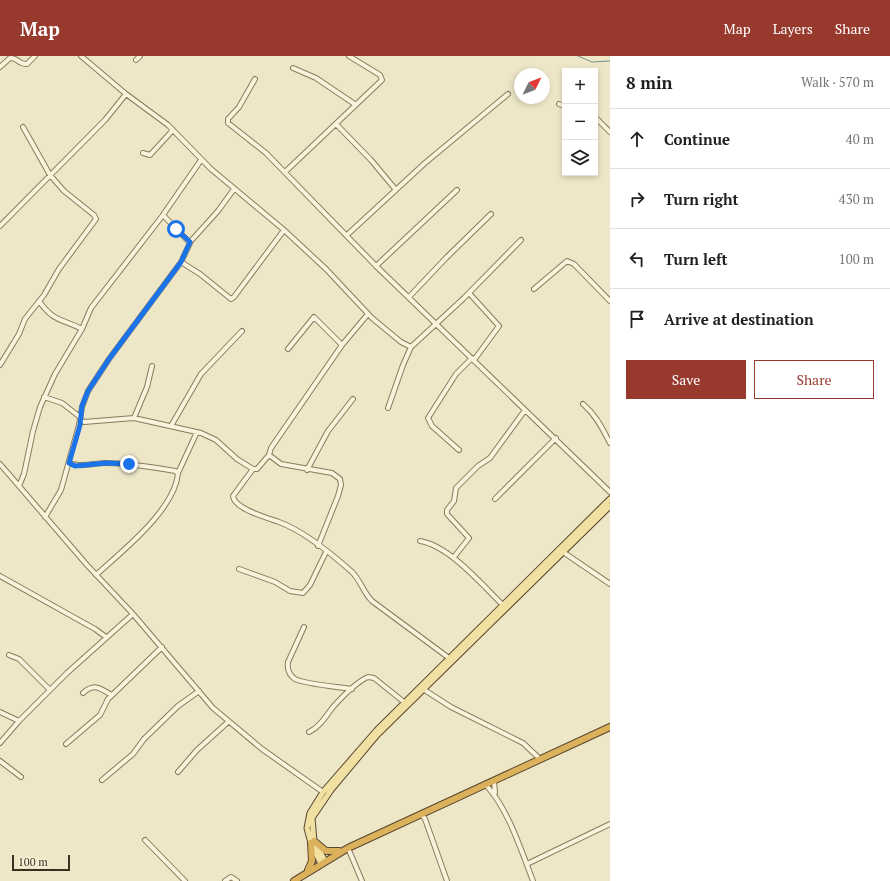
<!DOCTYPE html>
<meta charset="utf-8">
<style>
body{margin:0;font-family:"PT Serif",serif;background:#f2f2f2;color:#202124}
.controls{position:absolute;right:12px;top:12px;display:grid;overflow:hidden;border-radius:0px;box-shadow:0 2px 6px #0003}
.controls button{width:36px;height:36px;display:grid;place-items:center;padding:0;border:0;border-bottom:1px solid #e0e0e0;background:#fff;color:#202124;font:20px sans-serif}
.compass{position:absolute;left:514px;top:12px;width:36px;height:36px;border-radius:50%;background:#fff;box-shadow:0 2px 6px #0003;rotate:47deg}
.scale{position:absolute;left:12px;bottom:10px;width:58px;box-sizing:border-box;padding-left:4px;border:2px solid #3a3020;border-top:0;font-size:11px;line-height:14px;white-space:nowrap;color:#3a3020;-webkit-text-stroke:3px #f5f0d7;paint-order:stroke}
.stop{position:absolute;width:12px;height:12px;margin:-9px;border:3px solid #1a73e8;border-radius:50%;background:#fff}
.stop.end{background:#1a73e8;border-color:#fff;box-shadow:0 1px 4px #0008}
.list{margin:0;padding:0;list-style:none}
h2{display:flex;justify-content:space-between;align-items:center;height:52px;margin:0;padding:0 16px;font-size:17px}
h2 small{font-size:13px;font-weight:400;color:#757577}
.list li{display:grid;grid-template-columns:26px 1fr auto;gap:12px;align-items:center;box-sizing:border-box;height:60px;padding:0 16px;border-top:1px solid #e0e0e0}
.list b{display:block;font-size:15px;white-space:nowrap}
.list em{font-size:13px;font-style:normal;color:#757577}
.actions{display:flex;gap:8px;padding:12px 16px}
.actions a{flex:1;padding:9px 0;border:1px solid #98392d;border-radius:0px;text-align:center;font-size:14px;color:#98392d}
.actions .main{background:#98392d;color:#fff}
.icon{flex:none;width:22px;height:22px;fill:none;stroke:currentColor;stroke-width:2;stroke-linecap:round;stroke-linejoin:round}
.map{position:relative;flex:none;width:610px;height:825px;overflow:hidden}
header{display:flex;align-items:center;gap:24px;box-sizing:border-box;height:56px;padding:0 20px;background:#98392d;color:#fff}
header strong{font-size:19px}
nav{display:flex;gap:22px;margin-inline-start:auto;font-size:14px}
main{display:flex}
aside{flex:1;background:#fff}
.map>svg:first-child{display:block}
</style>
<header>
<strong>Map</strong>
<nav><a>Map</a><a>Layers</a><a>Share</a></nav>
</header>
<main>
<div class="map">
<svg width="610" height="825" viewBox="0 0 610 825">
<rect width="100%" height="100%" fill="#eee7c7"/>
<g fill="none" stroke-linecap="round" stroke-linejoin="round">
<path stroke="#6f918c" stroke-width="1" d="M578,0L592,6L610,5"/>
<defs>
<path id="minor" d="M81,0L126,38L168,69L211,113L284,174L326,213L372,262L401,286L411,291L464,242L521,184
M136,4L140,0
M0,11L10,2C17,1 19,9 27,8L35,0
M293,12L316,22L356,49
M255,23L239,51L228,63V67L266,97L376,210L610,436
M559,48L565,50
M595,61L610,76
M336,68L371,104L396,134
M143,97L150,99L173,74
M285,116L382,24L380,19L349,0
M163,159L190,187L181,206L200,218L231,243L234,241L284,174
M0,170L105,64L126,38
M347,179L425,107L508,38
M190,186L218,155L234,133
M376,210L457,134
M534,233L567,205L574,208L610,245
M469,237L499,270L474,304
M409,241L446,202L491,158
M39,245C54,266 60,262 82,273
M288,293L314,261L342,289
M0,309L19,278L25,263L44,239L59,213L96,163L94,159L64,135L50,119L23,71
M44,341L62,347L80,361
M583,348C596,359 602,372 610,387
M388,352L403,309L411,291
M134,362L147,331L152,310
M80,363L84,366L134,362L201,377L216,384L237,403L253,413H257L269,399L271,392L342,289L368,258
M171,370L201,318L242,275
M459,394L432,370L428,362L456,318L472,302
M269,399L281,408L332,417L340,423L341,429L338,440L318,490
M69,407C81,412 94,407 106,407C130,407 152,411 175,415L178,417C175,454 122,495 96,519
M0,408L87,509L133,558L213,652L262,693L323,736
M253,413L233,440C234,453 268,462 279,466C304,475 333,499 352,516C361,525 363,536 372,545L449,602
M307,414L328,375L353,343
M178,417L197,376
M19,430L24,418L33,375L40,351L55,318L82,273L91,252L163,159L201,104
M495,443L556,382
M45,461L61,434L79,369L82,351L88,335L109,303L181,206
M420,485C450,490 482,529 503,549
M563,496L610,528
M454,501L469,482L447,458V454L454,445L456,432L478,410L490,402L525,354
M239,513L275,526L290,535L303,537L310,529L326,496
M0,520L95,573L106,581
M304,571L288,606C287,613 289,619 295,623C304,628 340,631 352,633
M9,599L19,603L50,634
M423,633L451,651L523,687L540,703
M83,637C95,626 100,633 112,639
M0,656L19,665
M309,676C320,671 326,660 333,651C342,641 356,626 368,621L374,622L404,646
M0,687L19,665L67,617L133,558
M66,688L100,659L108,643L162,591
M0,705L21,721
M178,716L197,694L228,666
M102,724L133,698L144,683L178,650L199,635
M494,724L495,737
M485,728C508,752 521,794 533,825
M421,758L425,763L447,825
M145,784L185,825
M348,792L362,825
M527,808L610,768
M225,825L231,821L237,825"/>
<path id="major" d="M325,805L314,785L312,762L331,734L377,679L610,450
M321,808L311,787L307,772L310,757L323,736L377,674L610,443"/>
<path id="highway" d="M314,785L326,795H339
M308,814L312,805L311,787
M294,825L348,792L610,671"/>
</defs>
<use href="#minor" stroke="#8a7a5d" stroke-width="6"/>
<use href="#major" stroke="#584731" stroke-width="7"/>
<use href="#highway" stroke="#584731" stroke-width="8"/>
<use href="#minor" stroke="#f9f3db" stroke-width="4"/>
<use href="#major" stroke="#f0e0a1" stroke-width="5"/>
<use href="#highway" stroke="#dbb15b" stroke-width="6"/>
</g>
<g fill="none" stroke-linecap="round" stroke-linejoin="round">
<path stroke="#1a73e8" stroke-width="5" d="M129,408L106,407L75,410L69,407L80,369L82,350L88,335L109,303L181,206L190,186L176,173"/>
</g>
</svg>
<div class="controls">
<button>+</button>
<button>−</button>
<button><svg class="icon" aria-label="layers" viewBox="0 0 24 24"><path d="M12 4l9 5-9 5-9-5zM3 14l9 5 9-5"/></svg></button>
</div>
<svg class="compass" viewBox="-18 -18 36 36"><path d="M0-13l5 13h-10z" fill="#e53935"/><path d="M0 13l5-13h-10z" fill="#757577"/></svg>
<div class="scale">100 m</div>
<div class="stop" style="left:176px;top:173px"></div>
<div class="stop end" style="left:129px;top:408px"></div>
</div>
<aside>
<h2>8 min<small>Walk · 570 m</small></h2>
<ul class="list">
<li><svg class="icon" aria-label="ahead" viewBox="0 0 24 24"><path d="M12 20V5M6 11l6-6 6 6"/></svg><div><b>Continue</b></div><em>40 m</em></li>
<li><svg class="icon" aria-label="right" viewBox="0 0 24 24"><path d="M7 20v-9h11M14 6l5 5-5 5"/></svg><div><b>Turn right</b></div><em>430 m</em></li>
<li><svg class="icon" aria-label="left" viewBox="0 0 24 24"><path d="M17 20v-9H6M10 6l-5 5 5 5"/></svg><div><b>Turn left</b></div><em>100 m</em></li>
<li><svg class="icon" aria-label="arrive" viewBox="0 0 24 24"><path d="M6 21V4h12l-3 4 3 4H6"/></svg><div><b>Arrive at destination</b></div></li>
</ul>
<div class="actions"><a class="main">Save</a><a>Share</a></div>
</aside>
</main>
